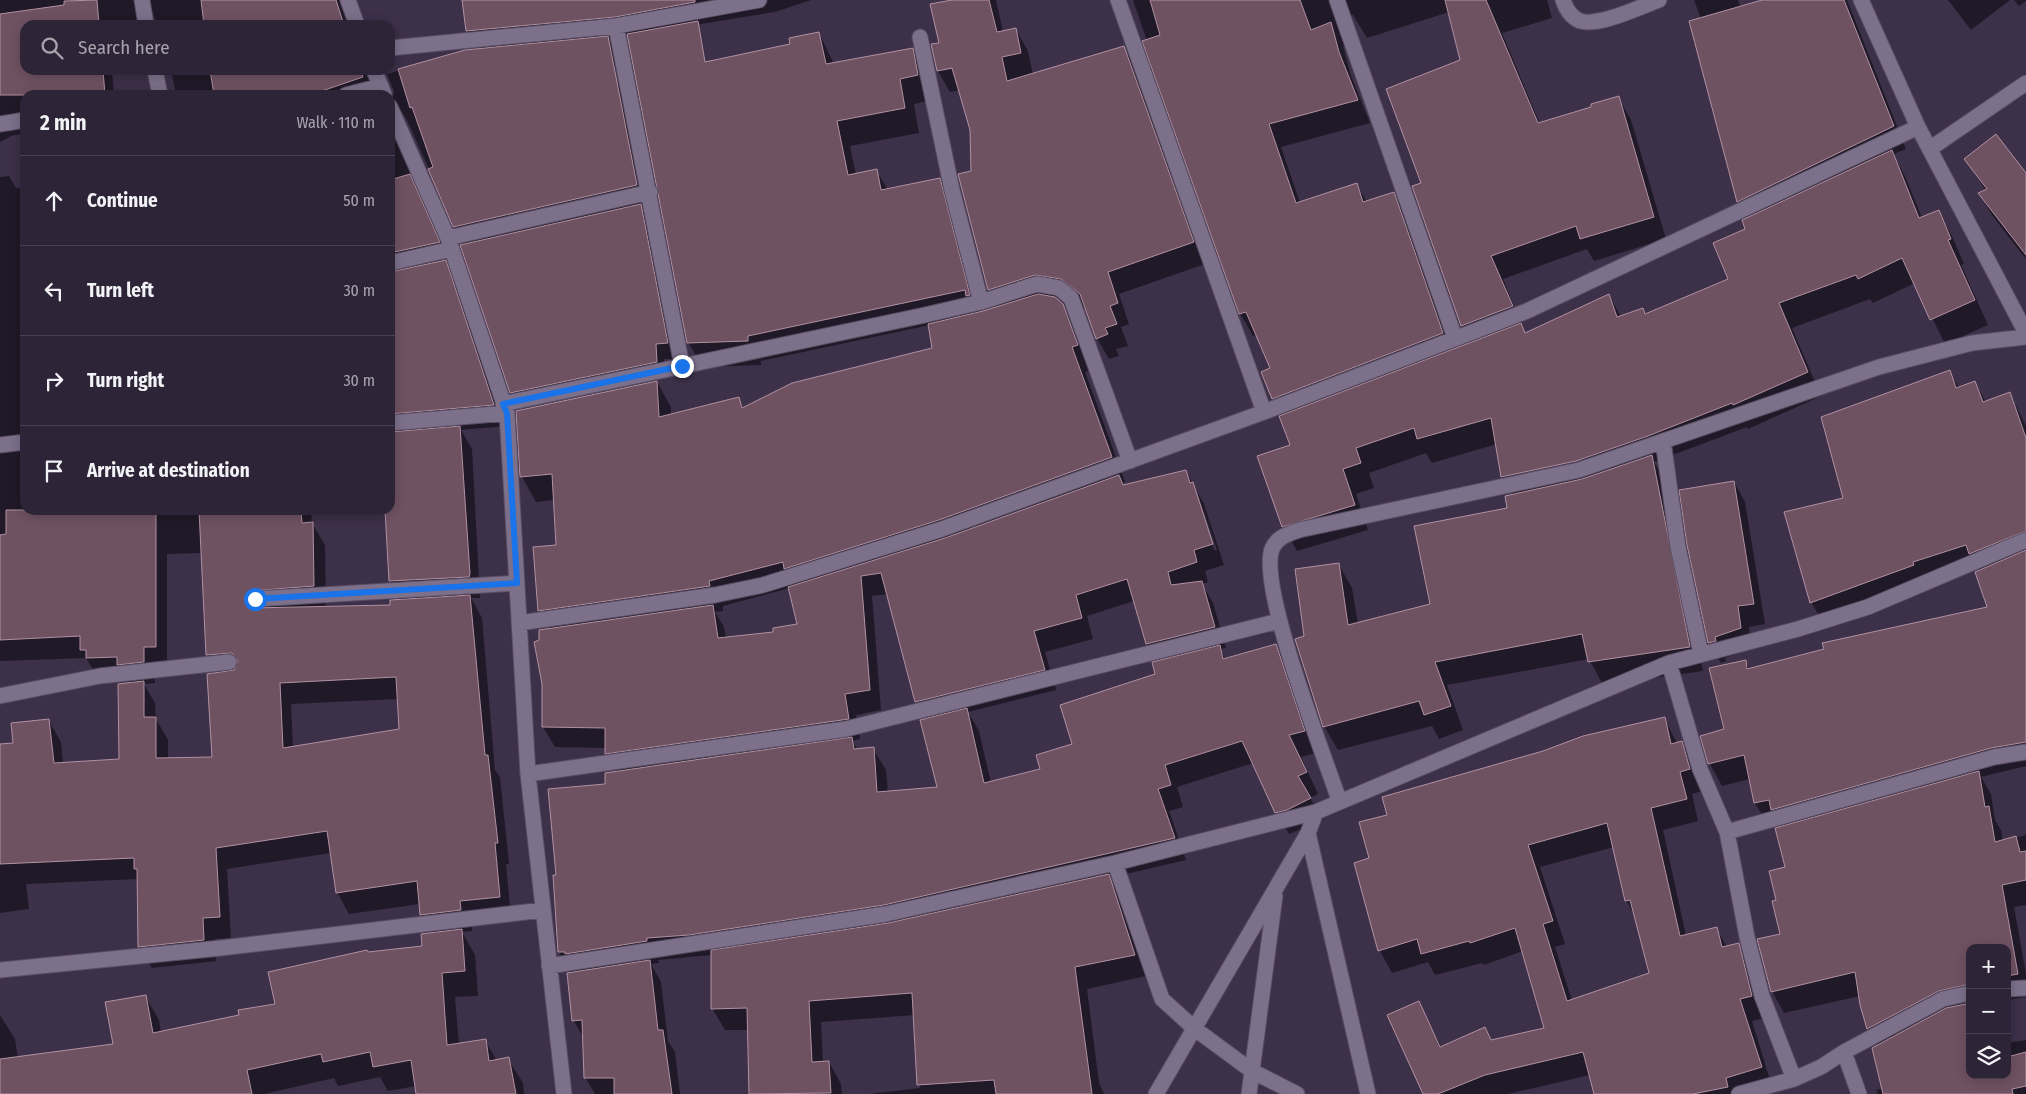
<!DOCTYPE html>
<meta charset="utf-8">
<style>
body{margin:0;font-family:"Fira Sans Condensed",sans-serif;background:#362c3f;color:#f1f3f6}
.controls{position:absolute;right:15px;bottom:15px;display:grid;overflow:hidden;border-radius:10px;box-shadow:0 2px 12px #0003}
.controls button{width:45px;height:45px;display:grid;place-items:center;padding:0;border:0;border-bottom:1px solid #494152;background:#2e2437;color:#f1f3f6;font:25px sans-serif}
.stop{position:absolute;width:15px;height:15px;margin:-11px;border:4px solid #1a73e8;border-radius:50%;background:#fff}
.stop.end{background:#1a73e8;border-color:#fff;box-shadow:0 1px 5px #0008}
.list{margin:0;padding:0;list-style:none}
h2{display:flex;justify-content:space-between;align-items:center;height:65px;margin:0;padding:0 20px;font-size:21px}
h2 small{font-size:16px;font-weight:400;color:#a7a4ad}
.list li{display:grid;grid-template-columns:32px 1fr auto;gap:15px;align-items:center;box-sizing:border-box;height:90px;padding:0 20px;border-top:1px solid #494152}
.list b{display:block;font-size:19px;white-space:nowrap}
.list em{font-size:16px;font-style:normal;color:#a7a4ad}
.icon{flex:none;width:28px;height:28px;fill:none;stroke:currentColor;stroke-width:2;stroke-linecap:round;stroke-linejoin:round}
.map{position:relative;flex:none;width:2026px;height:1094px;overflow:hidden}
.search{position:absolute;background:#2e2437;box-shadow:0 2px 12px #0003;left:20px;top:20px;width:375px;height:55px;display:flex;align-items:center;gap:12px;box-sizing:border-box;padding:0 18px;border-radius:15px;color:#a7a4ad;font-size:19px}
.panel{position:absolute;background:#2e2437;box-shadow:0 2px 12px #0003;left:20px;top:90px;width:375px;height:425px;border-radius:15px}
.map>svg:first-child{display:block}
</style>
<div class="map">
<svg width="2026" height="1094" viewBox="0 0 2026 1094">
<rect width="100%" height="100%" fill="#3d3049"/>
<path fill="#0007" fill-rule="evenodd" d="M0,0H339L348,25H156L153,12L145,19V25H25V70H112L114,95H25V133L11,136L0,142Z
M463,0H811L775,12L609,39L621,63L565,82H617L628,103L648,206L641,207L649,221L676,359H664L665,378L520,408L511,392L465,245L455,227L407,120L393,98L394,91L387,74L466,51L478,50L467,31Z
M959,0H996L1003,32L1016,30L1028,51L1033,75L1124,48L1136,69L1205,264L1119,294L1129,324L1121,327L1128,346L1116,349L1119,356L1109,359L1097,338L1087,310L1074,300L1053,297L1062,304L1077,330L1091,370L1085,372L1125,482L1122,483L1124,486L1186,471L1204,504L1224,565L1205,571L1208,582L1202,584L1213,603L1226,648L1220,649L1226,660L1276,645L1288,667L1316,753L1301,757L1318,794L1310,798L1323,820L1289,834L1253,763L1177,787L1183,807L1169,811L1186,860L1109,878L1121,897L1146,976L1087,989L1099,1083L1104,1094H869L920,1088L915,1015L821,1022L823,1063L829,1062L841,1084L842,1094H751L749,1030H725L712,1008V955L658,960L659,963L651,964L661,982L668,1041L675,1052L680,1094H595L585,1077L584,1038L573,1020L571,973L559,952L554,876H557L606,785L617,772L606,753V748L555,747L543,727L544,683L541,641L550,629L539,611L558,546L555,500L536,502L522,477L517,412L657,382L671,407V415L738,398L744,409L933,349L930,325L761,361V365L703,367L688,342L792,45L819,33L834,64L912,49L926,74L932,100L914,104L919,133L850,146L856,175L876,170L888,190L939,179L954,204L981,313L999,307L989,290L972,172L971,129L960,90L950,92L938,71L933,45L940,44ZM958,65V68L943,71V69ZM1196,489L1217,550H1214L1194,490ZM790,588L799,625L775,633L726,638L724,627L715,612L723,611V606ZM888,594L916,702L926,720L938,788L888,793L886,770L873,749L858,750L852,741L860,739L856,715L881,710L872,596ZM1134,601L1147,644L1158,662L1157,675L1042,770L991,783L979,731L968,712L1056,690L1045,652L1093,639L1087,616Z
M1133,0H1547L1552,18L1502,33L1540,124L1593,108L1618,97L1631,120L1666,239L1594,261L1587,249L1503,279L1526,335L1609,295L1621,317L1646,315L1730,280L1749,218L1739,201L1701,19L1694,0H1738L1741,9L1763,0H1847L1906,149L1896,153L1894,156L1905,176L1922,218L1938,211L1952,236L1964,264L1961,265L1988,325L1945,344L1915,283L1873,303L1870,299L1792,328L1821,396L1748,429L1747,427L1654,462L1665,480L1703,671L1603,685L1589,659L1447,685L1463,730L1439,739L1432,726L1338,750L1324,726L1305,637L1339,565L1352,588L1358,624L1431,604L1508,509L1513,495L1502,477L1497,444L1432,463L1426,453L1369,473L1374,488L1356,494L1368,530L1297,551L1283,526L1292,445L1283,416L1273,398L1271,369L1257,335L1253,336L1240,313ZM1449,12L1462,61L1422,184L1414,187L1462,326L1472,343L1454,351L1407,216L1394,194L1367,202L1356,184L1300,203L1281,147L1370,123L1351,76L1343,46L1347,45L1346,13L1353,15L1367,38ZM1582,458L1583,461L1510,476V474Z
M1948,0H2010L1971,30Z
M2014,0H2026V1L2019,6Z
M171,70H364L375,95H176Z
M390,120L393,125V133L451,263L447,264L457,283L505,426L461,430L472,449L480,598H471L482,618L495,770L500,777L509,864H506L511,918L472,922V931L462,932L475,955L478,996L455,997L459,1044L485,1040L497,1061L508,1059L523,1083L524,1094H417L416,1086L388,1091L380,1077L338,1086L334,1078L264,1094H0V1015L15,1039L18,1058L114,1045L145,996L159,1020L161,1032L240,1016L276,1005L368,953L423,947L432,934L421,915L420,904L349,914L337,892L331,853L227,869L231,938L215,939L216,961L152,968L139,946L138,879L26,884L29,909L0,913V745L15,744L49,721L61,742L63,764L121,760L129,684L126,678L94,671L86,658L0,661V177L9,176L16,188L25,187V510H311L312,523L325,545L326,609L392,606L401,601L390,581L386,510H390ZM202,553L208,655L219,674L213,758L168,759V740L156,719L155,703L144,684L155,683V668H167V554ZM398,699L401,730L293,748L291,704Z
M1966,159L2026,175L2025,258L1992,215L1980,194L1986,191Z
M1949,372L1959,388L1975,382L1986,402L2010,394L2026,426V766L1981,777L1991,794L1995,820L2001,830L2003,841L2026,835V905L2014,907L2026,974V997L2007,1000V948H1970V1075H2007V1043L2026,1040V1094H1878L1876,1090L1883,1088L1878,1046L1868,1028L1860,996L1784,1013L1772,991L1781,935L1777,901L1786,868L1782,827L1780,822L1768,825L1755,803L1750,779L1722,786L1710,764L1702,737L1726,730L1745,661L1750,670L1988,608L1978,567L1824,624L1811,602L1845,499Z
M1734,482L1745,502L1765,624L1749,627L1752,648L1725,658L1726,661L1721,663L1709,643Z
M1664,718L1677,743L1681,742L1694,764L1702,791L1692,794L1698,821L1663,830L1686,936L1716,928L1727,947L1738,944L1751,966L1764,1018L1752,1021L1773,1090L1759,1094H1595L1590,1075L1508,1094H1424L1418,1003L1442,1048L1485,1029L1492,1041L1546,1029L1523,951L1484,965L1482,963L1435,975L1428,962L1392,973L1380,951L1355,864L1371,859L1388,815ZM1614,847L1626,900L1636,918L1650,974L1572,1001L1555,947L1565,944L1540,867Z"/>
<path fill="#6f5262" stroke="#b191a3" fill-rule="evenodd" d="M97,0L99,25H25V70H103L105,95H0V14L64,5V1Z
M201,0H336L344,25H204Z
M462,0H695V2L615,17L466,31Z
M952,0H989L997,32L1016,28L1021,53L1002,57L1007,81L1124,46L1194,242L1108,272L1118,303L1110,306L1117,324L1105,328L1108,334L1096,339L1080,294L1061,279L1035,275L988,290L958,174L971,171L970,130L952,68L937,71L931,44L939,43L930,4Z
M1150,0H1300L1311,30L1331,22L1339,52L1358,100L1269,124L1296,203L1357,183L1363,202L1394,192L1443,333L1272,399L1261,372L1270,368L1246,312L1239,314L1142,41L1160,35Z
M1445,0H1486L1538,123L1591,107V104L1619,96L1654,217L1580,239L1576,226L1491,256L1513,306L1461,326L1412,186L1421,183L1386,89L1460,60Z
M1762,0H1844L1894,126L1737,202L1689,21Z
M698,21L705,62L790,44L789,38L819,32L826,64L913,48L918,75L900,79L905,108L837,121L848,175L877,169L881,190L940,178L970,295L966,296L965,290L748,336V341L687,343L627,34Z
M608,36L637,185L453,227L428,169L433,167L412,107L410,108L398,69L465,50Z
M210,70H360L363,77L310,95H214Z
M1996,134L2026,173V255L1978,193L1987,189L1964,159Z
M1892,150L1919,218L1939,210L1951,239L1948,240L1975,300L1930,320L1902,258L1858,279L1856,275L1779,303L1808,372L1733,405L1732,403L1648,436L1576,461L1501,477L1491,418L1417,439L1414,428L1356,448L1361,463L1343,469L1355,505L1282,527L1257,456L1290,445L1279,416L1521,323L1525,333L1609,294L1617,317L1643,308L1645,314L1728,279L1713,243L1745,229L1742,220Z
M410,174L440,242L390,253V180Z
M641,204L668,343L656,344L657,362L510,393L460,245Z
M446,260L494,405L390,414V272Z
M1038,294L1055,297L1063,304L1078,345L1072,347L1112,457L939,520L784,569L783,562L709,581L710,586L538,611L533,547L556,545L552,474L520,477L516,411L657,381L659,417L739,397L742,408L792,383L932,348L928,324L983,311Z
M1950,370L1956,388L1975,381L1983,402L2010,392L2026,438V531L1969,554L1966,545L1913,562L1914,565L1810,603L1784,512L1843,498L1821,417Z
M460,426L470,574L469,577L389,581L385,510H390V432Z
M1652,455L1690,647L1588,662L1582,634L1435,662L1451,706L1424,715L1419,701L1323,727L1295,639L1304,636L1295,569L1339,563L1348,625L1430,604L1414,526L1507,508L1505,496L1582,479Z
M1186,470L1190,483L1193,482L1213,544L1194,550L1197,562L1168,572L1171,585L1202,581L1215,627L1146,644L1127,579L1076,595L1082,618L1034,631L1045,670L915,702L881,573L861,576L870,690L845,694L849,719L605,754V728L542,727V684L534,642L539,640V630L713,605L718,638L773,632V628L797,624L788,587L945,538L1119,475L1123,485Z
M1734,481L1754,604L1738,606L1741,628L1715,637L1716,641L1708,643L1687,545L1679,490Z
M6,510H156V647H144V662L117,665V657L86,658V650H80V636L0,640V535L6,534Z
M199,510H301L302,523L313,522L314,586L250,591L246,599L251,608L390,605V600L470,595L485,755H488L498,843H495L500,897L460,901L461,910L420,915L417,881L336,893L327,831L216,848L220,917L203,918L204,940L138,947L137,869H134V858L0,864V744L13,743L11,723L49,719L54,763L119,759L118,684L144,681V717H156V758L212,757L207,674L234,670L238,661L232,653L206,655ZM396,677L399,729L283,748L280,683Z
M2026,550V742L1991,748L1771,810L1769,800L1754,803L1744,755L1708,764L1700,736L1724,729L1709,668L1746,660L1747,669L1824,649L1822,643L1987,607L1975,572Z
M1276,644L1305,731L1289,735L1307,772L1298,776L1311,798L1287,810L1275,813L1242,741L1165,765L1171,785L1158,789L1175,838L884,905L689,935L647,938V941L565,954V952H558L553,875H556L548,789L605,784V773L852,737L854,749L874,747L877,792L937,787L920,720L967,708L984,783L1040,769L1036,755L1072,744L1060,705L1155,674L1152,662L1220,645L1223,659Z
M1665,717L1671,744L1682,741L1690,769L1680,772L1687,799L1651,808L1680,936L1717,927L1722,947L1739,943L1752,996L1740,999L1762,1067L1726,1078L1728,1087L1693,1094H1594L1583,1052L1485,1075L1438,1094H1423L1387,1015L1419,1001L1440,1047L1485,1027L1491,1040L1544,1028L1515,928L1470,943L1469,941L1421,954L1417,939L1378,951L1354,863L1369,858L1359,822L1387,815L1382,797L1543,751L1583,736ZM1607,823L1625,901L1630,900L1649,973L1567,1001L1543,924L1553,921L1528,845Z
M1979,771L1985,807L1989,806L1995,842L2016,836L2020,852L2026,851V880L2002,885L2018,974L2007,976V948H1970V984L1939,991L1867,1029L1860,1005L1855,972L1771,992L1757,939L1780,934L1772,901L1776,900L1769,871L1785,867L1775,828Z
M1109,874L1135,955L1075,967L1092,1094H996L994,1080L917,1085L912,993L809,1001L812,1062L829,1061L831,1093L749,1094L747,1008L711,1009V950L888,923Z
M462,929L465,971L442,973L447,1045L486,1039L489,1061L509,1057L516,1094H416L411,1060L373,1067L370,1052L323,1062L321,1054L247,1070L252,1094H0V1059L113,1044L105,1002L146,995L153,1033L239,1015L238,1010L275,1004L268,972L367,950L368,952L422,946L421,934Z
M650,960L658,1030H663L672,1094H614V1078H584L582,1020L572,1021L567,973Z
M1970,1003V1075H2007V1057L2026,1052V1086L2012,1089L2013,1094H1883L1872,1048L1946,1008Z"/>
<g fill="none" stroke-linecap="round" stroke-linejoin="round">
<defs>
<path id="minor" d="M142,0L146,25
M348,0L357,25
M1118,0L1264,412
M1337,0L1455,338
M1563,0C1566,9 1570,17 1580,21C1598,27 1640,7 1659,0
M1861,0L1918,127L2026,333
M616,26L682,366
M920,37L952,190L981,302
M390,48L616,26L759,0
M155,70L160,95
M374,70L384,94
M346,95L381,86
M390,107L448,238L507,413L528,774L564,1094
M0,124L25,120
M1931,148L2026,83
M448,238L650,192
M390,263L452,249
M503,404L925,315L981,302L1037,284L1059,288L1071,298L1130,461
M390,423L507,413
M1663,441L1678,547L1701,654
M0,445L25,442
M255,599L517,583
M519,623L715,595L763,585L942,529L1264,412L1527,311L1918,127
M1669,663L1700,769L1727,832L1747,937L1762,996L1794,1079
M0,696L100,676L229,662
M528,774L846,729L1279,621
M1339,800C1324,755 1258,587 1272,549C1277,537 1288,534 1299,530L1579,470L1879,367L1972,343L2026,337
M1727,832L1994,757L2026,752
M1308,833L1368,1094
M1115,863L1162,999L1195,1029L1252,1071L1297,1094
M549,966L886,914L1115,863L1316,812L1669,663L1798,629L1868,607L2026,540
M0,970L221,948L543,910
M2007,989L2026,988
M1844,1052L1859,1094
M1156,1094L1308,833L1316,812
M1249,1094L1275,896
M1739,1094L1794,1079L1821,1067L1844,1052L1943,999L1970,993"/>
</defs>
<use href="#minor" stroke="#574c61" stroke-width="17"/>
<use href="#minor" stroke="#7d708b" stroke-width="15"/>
</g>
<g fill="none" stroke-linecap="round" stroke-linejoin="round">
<path stroke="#1a73e8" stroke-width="6" d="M255,599L517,583L507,413L503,404L682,366"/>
</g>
</svg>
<div class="controls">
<button>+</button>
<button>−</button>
<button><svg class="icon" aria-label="layers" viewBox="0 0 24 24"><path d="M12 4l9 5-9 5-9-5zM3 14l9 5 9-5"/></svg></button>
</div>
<div class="stop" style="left:255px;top:599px"></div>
<div class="stop end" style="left:682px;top:366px"></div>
<div class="search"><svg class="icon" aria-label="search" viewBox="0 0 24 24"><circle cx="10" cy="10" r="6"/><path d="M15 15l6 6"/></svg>Search here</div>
<section class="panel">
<h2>2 min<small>Walk · 110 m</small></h2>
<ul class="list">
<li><svg class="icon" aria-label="ahead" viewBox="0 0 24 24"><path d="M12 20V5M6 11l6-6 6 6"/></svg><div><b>Continue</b></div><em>50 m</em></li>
<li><svg class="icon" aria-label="left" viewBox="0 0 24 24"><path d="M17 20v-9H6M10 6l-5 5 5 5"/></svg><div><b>Turn left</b></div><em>30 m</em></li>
<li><svg class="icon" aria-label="right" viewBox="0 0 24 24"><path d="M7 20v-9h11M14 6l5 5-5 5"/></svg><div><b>Turn right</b></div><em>30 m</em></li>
<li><svg class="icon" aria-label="arrive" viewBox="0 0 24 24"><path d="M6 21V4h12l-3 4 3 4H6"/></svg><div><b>Arrive at destination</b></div></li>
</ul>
</section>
</div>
